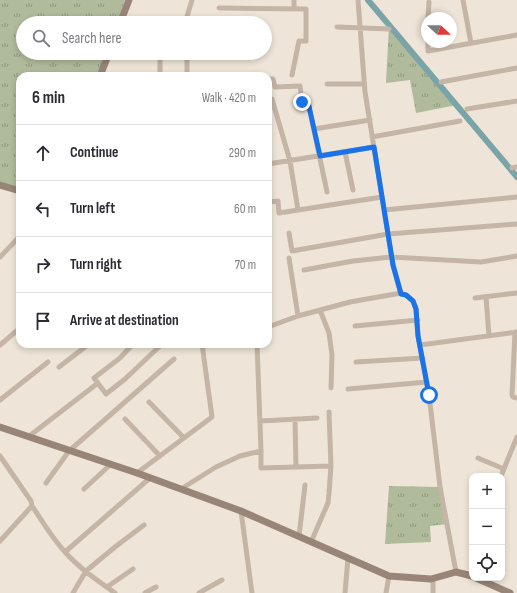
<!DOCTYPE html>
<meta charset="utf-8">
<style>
body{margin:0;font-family:"Sofia Sans Condensed",sans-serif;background:#f7f7f7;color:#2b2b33}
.controls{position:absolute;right:12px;bottom:12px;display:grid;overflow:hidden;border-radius:8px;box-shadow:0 2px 6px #0003}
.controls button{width:36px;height:36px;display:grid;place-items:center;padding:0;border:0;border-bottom:1px solid #e1e1e2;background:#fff;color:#2b2b33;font:20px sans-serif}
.compass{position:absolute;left:421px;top:12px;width:36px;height:36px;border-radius:50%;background:#fff;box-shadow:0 2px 6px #0003;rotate:112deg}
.stop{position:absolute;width:12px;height:12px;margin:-9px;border:3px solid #1a73e8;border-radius:50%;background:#fff}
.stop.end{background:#1a73e8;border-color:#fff;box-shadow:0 1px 4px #0008}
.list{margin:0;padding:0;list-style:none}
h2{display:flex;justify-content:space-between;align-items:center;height:52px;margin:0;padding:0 16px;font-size:17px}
h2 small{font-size:13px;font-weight:400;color:#7c7c81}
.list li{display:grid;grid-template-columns:26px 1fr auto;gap:12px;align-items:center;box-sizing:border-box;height:56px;padding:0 16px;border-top:1px solid #e1e1e2}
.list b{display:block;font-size:15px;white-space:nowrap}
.list em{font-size:13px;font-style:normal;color:#7c7c81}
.icon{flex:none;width:22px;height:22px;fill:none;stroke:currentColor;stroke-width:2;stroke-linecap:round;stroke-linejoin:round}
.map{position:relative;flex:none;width:517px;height:593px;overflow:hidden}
.search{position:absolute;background:#fff;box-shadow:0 2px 6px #0003;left:16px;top:16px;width:256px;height:44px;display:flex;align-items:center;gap:10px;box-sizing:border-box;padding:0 14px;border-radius:22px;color:#7c7c81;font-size:15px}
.panel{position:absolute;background:#fff;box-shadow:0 2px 6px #0003;left:16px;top:72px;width:256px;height:276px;border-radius:12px}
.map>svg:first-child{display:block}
</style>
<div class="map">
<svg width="517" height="593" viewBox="0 0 517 593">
<defs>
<pattern id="grass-tufts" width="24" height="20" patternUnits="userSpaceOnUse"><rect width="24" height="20" fill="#afbb9a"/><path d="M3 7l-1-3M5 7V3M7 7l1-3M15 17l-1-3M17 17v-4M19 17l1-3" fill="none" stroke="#8f987d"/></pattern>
</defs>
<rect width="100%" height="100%" fill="#eee5d8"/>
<path fill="url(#grass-tufts)" d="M0,0H125L117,23H23V53H106L97,76H20V190L0,184Z
M389,25L457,105L416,113L410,80L386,83Z
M389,486L440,487L447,524L430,526L431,542L385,544Z"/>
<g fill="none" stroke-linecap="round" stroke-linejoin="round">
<path stroke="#7aa4a8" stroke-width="6" d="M368,0L517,177"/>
<path stroke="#c4b5a6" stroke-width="5" d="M358,0L365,92L393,265L401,293L406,295L413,301L416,309L418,336L429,395L440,487L456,572
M463,0L471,43
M219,8L306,9V41H299L292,75
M294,9V0
M428,18L429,2
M185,23L192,0
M337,27L389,29
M428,42V51L517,35
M187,53V76
M160,76V53
M268,79H273L275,87L300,86L302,102H308L327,192
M441,82L517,68
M327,84H364
M272,99L290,161L298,210
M467,109L517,101
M314,129L370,120
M372,137L460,121
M345,152L353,190
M268,164L374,147
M512,168L517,167
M268,202L278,201L279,213L382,197
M384,210L517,197
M289,233L292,251L388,234L517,224
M0,257L20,236
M289,258L298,316
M304,270L353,261L391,257L481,262L517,256
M486,297L489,336
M475,298L517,293
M320,310L329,333L332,355L331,388
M355,326L418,320
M268,327L298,316L350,302L401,293
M515,332L512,395L513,397L517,398
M133,344L120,358L94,378L106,394L125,379L162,344
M0,345L20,328
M420,345L517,332
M356,362L423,358
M59,367L89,344
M348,389L427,382
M0,400L48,362
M149,402L184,438
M125,419L160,456
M295,419L296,467
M260,421L317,418
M28,437L98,383
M261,451V468L331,466
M0,456L31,501L32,506L0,541
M478,458L504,469
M137,473L212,417L202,344
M501,476L517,437
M46,483L69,451L174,359
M84,489L110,465
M181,489L216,467L240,456L261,451L257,344
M32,506C43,522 52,538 65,552C79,568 98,581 115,593
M241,511L252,593
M299,536L305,485
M311,542L328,503L329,493L331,466L329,412
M65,552L150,478
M433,578V593
M107,587L133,569
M73,593L86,571L115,547L144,525
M145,593L156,587
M199,593L222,580
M345,593L348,558
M386,593L389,576"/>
<path stroke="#988578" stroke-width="7" d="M120,23L129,0
M100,76L109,53
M0,185L20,191
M0,427L137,473L241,511L389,576L431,579L456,572L472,576
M476,578L510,593"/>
</g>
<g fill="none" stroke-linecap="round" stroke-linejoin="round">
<path stroke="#1a73e8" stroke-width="5" d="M302,102H308L320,156L374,147L393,265L401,294L406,295L413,301L416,309L418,336L429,395"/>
</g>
</svg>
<div class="controls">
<button>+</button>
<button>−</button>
<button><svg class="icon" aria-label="locate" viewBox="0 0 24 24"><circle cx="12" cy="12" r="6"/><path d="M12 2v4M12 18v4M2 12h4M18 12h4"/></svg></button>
</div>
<svg class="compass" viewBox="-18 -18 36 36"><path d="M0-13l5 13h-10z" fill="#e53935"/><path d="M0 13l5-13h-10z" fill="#7c7c81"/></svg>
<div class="stop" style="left:429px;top:395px"></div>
<div class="stop end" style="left:302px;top:102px"></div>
<div class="search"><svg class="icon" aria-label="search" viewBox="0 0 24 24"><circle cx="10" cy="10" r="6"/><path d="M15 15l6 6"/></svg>Search here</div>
<section class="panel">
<h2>6 min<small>Walk · 420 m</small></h2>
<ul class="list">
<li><svg class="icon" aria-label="ahead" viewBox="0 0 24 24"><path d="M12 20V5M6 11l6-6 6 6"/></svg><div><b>Continue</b></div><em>290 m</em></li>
<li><svg class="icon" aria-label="left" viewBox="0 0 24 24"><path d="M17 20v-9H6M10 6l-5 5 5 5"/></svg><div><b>Turn left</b></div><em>60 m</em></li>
<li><svg class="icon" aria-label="right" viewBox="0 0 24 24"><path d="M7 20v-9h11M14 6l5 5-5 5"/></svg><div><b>Turn right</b></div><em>70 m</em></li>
<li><svg class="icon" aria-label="arrive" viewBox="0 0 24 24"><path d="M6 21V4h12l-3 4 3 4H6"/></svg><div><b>Arrive at destination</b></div></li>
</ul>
</section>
</div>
